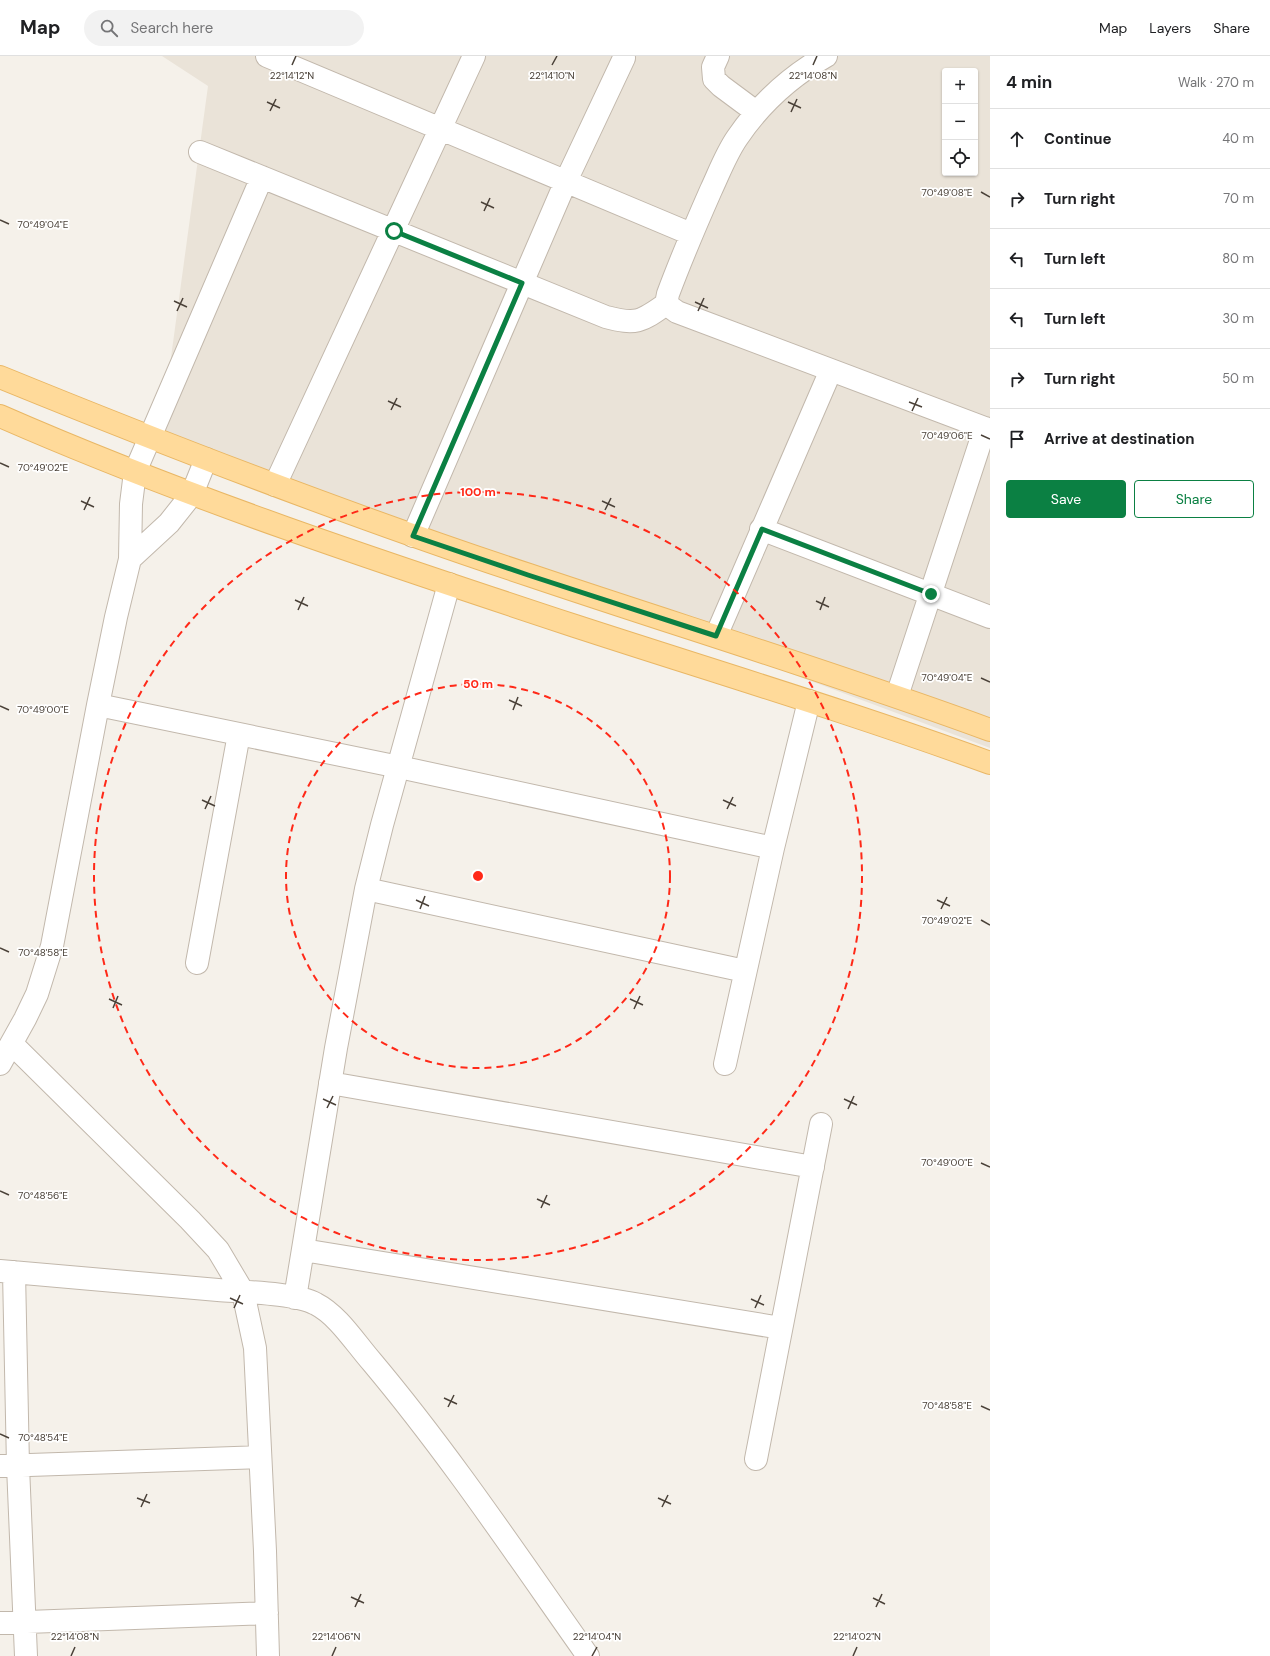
<!DOCTYPE html>
<meta charset="utf-8">
<style>
body{margin:0;font-family:"DM Sans",sans-serif;background:#f2f2f2;color:#202124}
.controls{position:absolute;right:12px;top:12px;display:grid;overflow:hidden;border-radius:4px;box-shadow:0 1px 3px #0004}
.controls button{width:36px;height:36px;display:grid;place-items:center;padding:0;border:0;border-bottom:1px solid #e0e0e0;background:#fff;color:#202124;font:20px sans-serif}
.stop{position:absolute;width:12px;height:12px;margin:-9px;border:3px solid #0b8043;border-radius:50%;background:#fff}
.stop.end{background:#0b8043;border-color:#fff;box-shadow:0 1px 4px #0008}
.list{margin:0;padding:0;list-style:none}
h2{display:flex;justify-content:space-between;align-items:center;height:52px;margin:0;padding:0 16px;font-size:17px}
h2 small{font-size:13px;font-weight:400;color:#757577}
.list li{display:grid;grid-template-columns:26px 1fr auto;gap:12px;align-items:center;box-sizing:border-box;height:60px;padding:0 16px;border-top:1px solid #e0e0e0}
.list b{display:block;font-size:15px;white-space:nowrap}
.list em{font-size:13px;font-style:normal;color:#757577}
.actions{display:flex;gap:8px;padding:12px 16px}
.actions a{flex:1;padding:9px 0;border:1px solid #0b8043;border-radius:4px;text-align:center;font-size:14px;color:#0b8043}
.actions .main{background:#0b8043;color:#fff}
.icon{flex:none;width:22px;height:22px;fill:none;stroke:currentColor;stroke-width:2;stroke-linecap:round;stroke-linejoin:round}
.map{position:relative;flex:none;width:990px;height:1600px;overflow:hidden}
header{display:flex;align-items:center;gap:24px;box-sizing:border-box;height:56px;padding:0 20px;background:#fff;border-bottom:1px solid #e0e0e0}
header strong{font-size:19px}
nav{display:flex;gap:22px;margin-inline-start:auto;font-size:14px}
.search{width:280px;height:36px;background:#f2f2f2;display:flex;align-items:center;gap:10px;box-sizing:border-box;padding:0 14px;border-radius:22px;color:#757577;font-size:15px}
main{display:flex}
aside{flex:1;background:#fff}
.map>svg:first-child{display:block}
</style>
<header>
<strong>Map</strong>
<div class="search"><svg class="icon" aria-label="search" viewBox="0 0 24 24"><circle cx="10" cy="10" r="6"/><path d="M15 15l6 6"/></svg>Search here</div>
<nav><a>Map</a><a>Layers</a><a>Share</a></nav>
</header>
<main>
<div class="map">
<svg width="990" height="1600" viewBox="0 0 990 1600">
<rect width="100%" height="100%" fill="#f5f1ea"/>
<path fill="#eae3d8" fill-rule="evenodd" d="M162,0H990V692L160,382L208,30ZM945,15H975V117H945Z"/>
<g fill="none" stroke-linecap="round" stroke-linejoin="round">
<defs>
<path id="minor" d="M267,0L691,178
M718,0L713,11L714,23L721,30L756,56
M826,0C791,20 760,48 737,82C726,98 719,117 711,134C696,168 681,203 668,238L666,248L677,256L990,374
M200,96L606,261C636,269 641,266 666,248
M275,429L474,0
M761,473L990,561
M413,480L566,125L624,2
M130,503L169,467L192,438L206,403
M716,580L831,314
M897,640L985,372
M98,649L399,711L773,792
M366,833L745,915
M197,907L239,678
M12,988L190,1164L218,1194L243,1236L255,1292L265,1495L268,1600
M0,1008L25,963L37,938L52,890L98,649L116,561L130,503L131,448L135,416L262,121
M725,1008L773,792L809,645
M330,1027L813,1111
M303,1194L781,1272
M0,1215C73,1222 145,1227 218,1234C243,1236 296,1237 316,1248C338,1259 356,1288 372,1306C450,1399 518,1501 588,1600
M14,1216L18,1410L26,1600
M295,1242L336,992L366,833L382,769L449,528
M756,1403L821,1068
M0,1410L260,1401
M0,1567L267,1557"/>
<path id="major" d="M0,321C174,392 350,460 529,519C683,571 838,618 990,674
M0,360C187,442 381,506 575,570C713,615 853,657 990,707"/>
</defs>
<use href="#minor" stroke="#c2b8ac" stroke-width="24"/>
<use href="#major" stroke="#e9b765" stroke-width="24"/>
<use href="#minor" stroke="#fff" stroke-width="22"/>
<use href="#major" stroke="#ffda9a" stroke-width="22"/>
</g>
<g fill="none" stroke-linecap="round" stroke-linejoin="round">
<path stroke="#0b8043" stroke-width="5" d="M394,175L522,227L413,480L528,519L716,580L762,473L931,538"/>
</g>
<path fill="none" stroke="#4a4138" stroke-width="1.5" d="M292,9L296,0M552,9L557,0M813,9L817,0M267,46L280,52M788,46L801,52M270,55L276,43M791,56L797,43M981,136L990,141M481,146L494,152M484,155L490,142M0,164L9,168M174,245L187,251M695,246L708,252M177,255L183,242M698,255L704,242M388,345L401,351M909,346L922,351M391,354L397,342M912,355L918,342M981,379L990,383M0,407L9,411M81,445L94,451M602,445L615,451M84,454L90,441M605,454L611,442M295,544L308,550M816,545L829,551M298,554L304,541M820,554L825,541M981,622L990,626M509,644L522,650M0,650L9,654M513,654L518,641M202,744L215,750M723,744L736,750M205,753L211,740M727,753L733,741M416,844L429,850M937,844L950,850M420,853L425,840M941,853L947,841M981,864L990,869M0,892L9,896M109,943L122,949M630,943L643,949M113,952L118,940M634,953L640,940M323,1043L336,1049M844,1043L857,1049M327,1052L333,1040M848,1053L854,1040M981,1107L990,1111M0,1135L9,1139M537,1143L550,1149M541,1152L547,1139M230,1242L243,1248M751,1243L764,1249M234,1252L240,1239M755,1252L761,1239M444,1342L457,1348M981,1350L990,1354M448,1351L454,1339M0,1378L9,1382M137,1442L150,1447M658,1442L671,1448M141,1451L147,1438M662,1451L668,1439M351,1541L364,1547M873,1542L885,1548M355,1551L361,1538M876,1551L882,1538M71,1600L75,1591M332,1600L336,1591M592,1600L597,1591M853,1600L857,1591"/>
<g fill="none" stroke="#ff2918" stroke-width="2" stroke-dasharray="7 5">
<circle cx="478" cy="820" r="192"/>
<circle cx="478" cy="820" r="384"/>
</g>
<g font-size="10" text-anchor="middle" fill="#4a4138" stroke="#fff" stroke-width="3.5" stroke-linejoin="round" paint-order="stroke">
<text x="292" y="23">22°14'12"N</text>
<text x="552" y="23">22°14'10"N</text>
<text x="813" y="23">22°14'08"N</text>
<text x="947" y="140">70°49'08"E</text>
<text x="43" y="172">70°49'04"E</text>
<text x="947" y="383">70°49'06"E</text>
<text x="43" y="415">70°49'02"E</text>
<text x="947" y="625">70°49'04"E</text>
<text x="43" y="657">70°49'00"E</text>
<text x="947" y="868">70°49'02"E</text>
<text x="43" y="900">70°48'58"E</text>
<text x="947" y="1110">70°49'00"E</text>
<text x="43" y="1143">70°48'56"E</text>
<text x="947" y="1353">70°48'58"E</text>
<text x="43" y="1385">70°48'54"E</text>
<text x="75" y="1584">22°14'08"N</text>
<text x="336" y="1584">22°14'06"N</text>
<text x="597" y="1584">22°14'04"N</text>
<text x="857" y="1584">22°14'02"N</text>
</g>
<circle cx="478" cy="820" r="6" fill="#ff2918" stroke="#fff" stroke-width="2"/>
<g font-size="12" text-anchor="middle" font-weight="bold" fill="#ff2918" stroke="#fff" stroke-width="3.5" stroke-linejoin="round" paint-order="stroke">
<text x="478" y="440">100 m</text>
<text x="478" y="632">50 m</text>
</g>
</svg>
<div class="controls">
<button>+</button>
<button>−</button>
<button><svg class="icon" aria-label="locate" viewBox="0 0 24 24"><circle cx="12" cy="12" r="6"/><path d="M12 2v4M12 18v4M2 12h4M18 12h4"/></svg></button>
</div>
<div class="stop" style="left:394px;top:175px"></div>
<div class="stop end" style="left:931px;top:538px"></div>
</div>
<aside>
<h2>4 min<small>Walk · 270 m</small></h2>
<ul class="list">
<li><svg class="icon" aria-label="ahead" viewBox="0 0 24 24"><path d="M12 20V5M6 11l6-6 6 6"/></svg><div><b>Continue</b></div><em>40 m</em></li>
<li><svg class="icon" aria-label="right" viewBox="0 0 24 24"><path d="M7 20v-9h11M14 6l5 5-5 5"/></svg><div><b>Turn right</b></div><em>70 m</em></li>
<li><svg class="icon" aria-label="left" viewBox="0 0 24 24"><path d="M17 20v-9H6M10 6l-5 5 5 5"/></svg><div><b>Turn left</b></div><em>80 m</em></li>
<li><svg class="icon" aria-label="left" viewBox="0 0 24 24"><path d="M17 20v-9H6M10 6l-5 5 5 5"/></svg><div><b>Turn left</b></div><em>30 m</em></li>
<li><svg class="icon" aria-label="right" viewBox="0 0 24 24"><path d="M7 20v-9h11M14 6l5 5-5 5"/></svg><div><b>Turn right</b></div><em>50 m</em></li>
<li><svg class="icon" aria-label="arrive" viewBox="0 0 24 24"><path d="M6 21V4h12l-3 4 3 4H6"/></svg><div><b>Arrive at destination</b></div></li>
</ul>
<div class="actions"><a class="main">Save</a><a>Share</a></div>
</aside>
</main>
